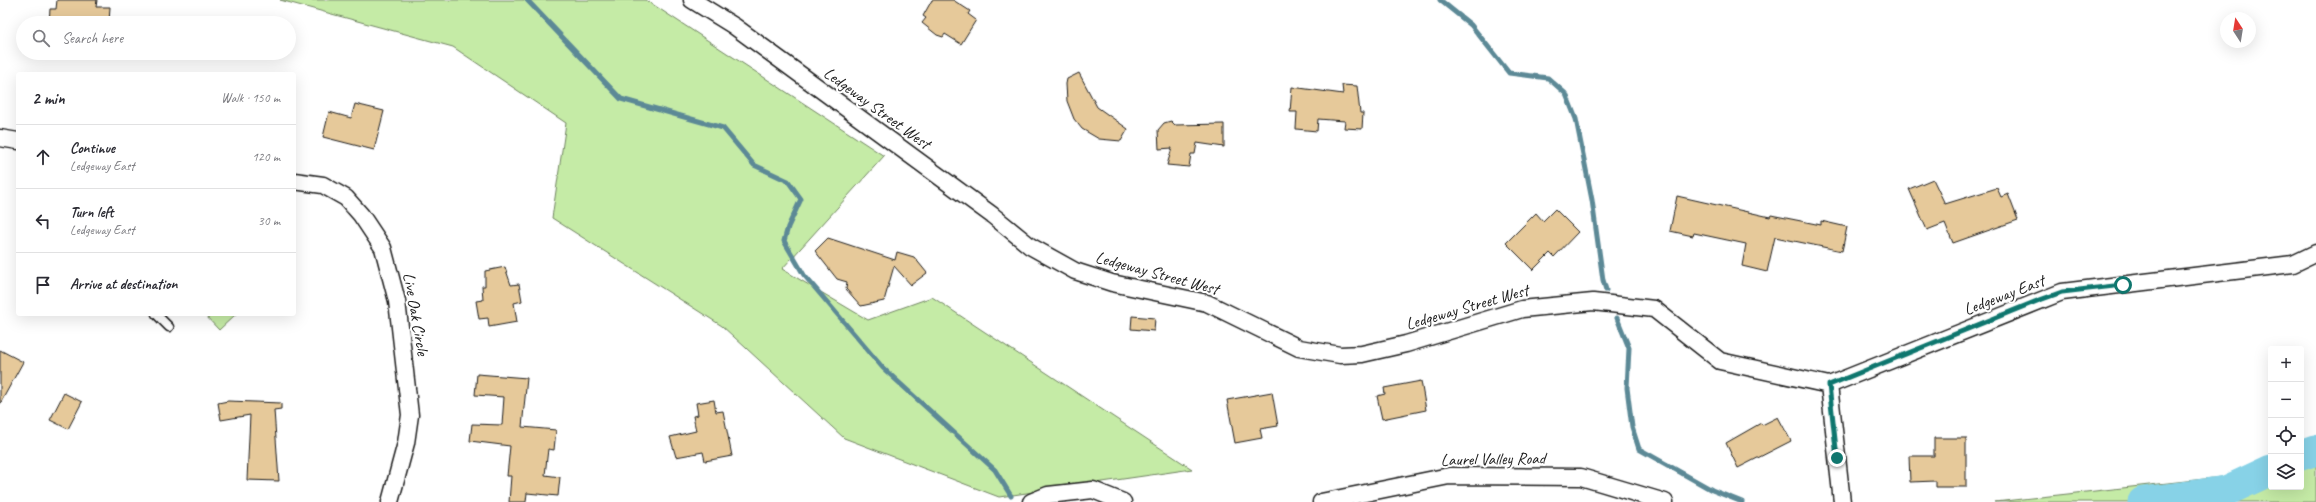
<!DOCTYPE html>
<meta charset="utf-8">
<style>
body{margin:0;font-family:Caveat,sans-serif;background:#f7f7f7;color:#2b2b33}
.controls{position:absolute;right:12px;bottom:12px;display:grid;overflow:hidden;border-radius:4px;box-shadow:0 4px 16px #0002}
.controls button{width:36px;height:36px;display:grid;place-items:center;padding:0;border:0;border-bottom:1px solid #e1e1e2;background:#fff;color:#2b2b33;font:20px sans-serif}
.compass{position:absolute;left:2220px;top:12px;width:36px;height:36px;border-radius:50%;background:#fff;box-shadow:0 4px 16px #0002;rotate:348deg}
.stop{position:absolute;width:12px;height:12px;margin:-9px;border:3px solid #0f766e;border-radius:50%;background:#fff}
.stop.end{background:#0f766e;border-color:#fff;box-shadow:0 1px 4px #0008}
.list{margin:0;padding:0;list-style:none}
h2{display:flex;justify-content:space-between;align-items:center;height:52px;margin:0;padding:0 16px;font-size:17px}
h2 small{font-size:13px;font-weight:400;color:#7c7c81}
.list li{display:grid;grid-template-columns:26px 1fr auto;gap:12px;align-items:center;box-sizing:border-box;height:64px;padding:0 16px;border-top:1px solid #e1e1e2}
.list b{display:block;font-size:15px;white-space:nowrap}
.list p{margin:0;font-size:13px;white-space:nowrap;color:#7c7c81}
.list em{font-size:13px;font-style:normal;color:#7c7c81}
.icon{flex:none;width:22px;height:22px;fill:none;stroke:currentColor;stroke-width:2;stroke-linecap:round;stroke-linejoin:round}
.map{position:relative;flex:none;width:2316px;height:502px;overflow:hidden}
.search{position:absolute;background:#fff;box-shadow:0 4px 16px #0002;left:16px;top:16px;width:280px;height:44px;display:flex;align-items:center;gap:10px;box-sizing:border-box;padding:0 14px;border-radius:22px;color:#7c7c81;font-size:15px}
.panel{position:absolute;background:#fff;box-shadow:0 4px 16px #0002;left:16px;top:72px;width:280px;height:244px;border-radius:4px}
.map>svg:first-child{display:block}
</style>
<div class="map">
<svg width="2316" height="502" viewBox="0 0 2316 502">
<rect width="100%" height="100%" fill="#fff"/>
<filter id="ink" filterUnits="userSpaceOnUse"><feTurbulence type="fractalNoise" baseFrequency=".025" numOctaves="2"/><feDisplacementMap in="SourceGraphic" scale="8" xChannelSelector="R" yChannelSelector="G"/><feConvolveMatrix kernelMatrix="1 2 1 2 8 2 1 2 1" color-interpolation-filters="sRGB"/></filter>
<g filter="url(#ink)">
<path fill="#c5eba6" stroke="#708461" d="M280,0H646L884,156L782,269L868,320L932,297L1192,469L999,497L844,438L722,326L552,218L566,123L453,47Z
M204,314H236L219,330Z
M2316,437V502H1995L2222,477L2271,456V487H2301V444Z"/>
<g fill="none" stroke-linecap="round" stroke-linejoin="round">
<path stroke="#5c8996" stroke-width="5" d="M527,0L621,99L723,128L754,165L788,181L801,199L788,227L784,241L804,275L883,368L995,470L1011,496
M1440,0L1471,25L1509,73L1548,78L1566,94L1576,119L1592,200L1603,280L1606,290
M1617,318L1629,348L1627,388L1632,427L1639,449L1712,490L1742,502"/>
<path stroke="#87d2e7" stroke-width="31" d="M2301,455L2316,450
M2143,502L2226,491L2271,470"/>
</g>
<path fill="#e6c99a" stroke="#1c1c1c" d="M57,0H97L96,7H110L109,23H49L50,9H56Z
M932,0H953L970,11L968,14L976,20L961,44L945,34L943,37L937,35L922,23L926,18L923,16Z
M1079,73L1097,107L1128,129L1121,141L1099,139L1082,129L1074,119L1067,101L1066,84L1067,79Z
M1342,85L1357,86L1360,113H1363L1362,129L1344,128L1345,121L1318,119L1317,131L1296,129L1297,112H1290L1292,87L1343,94Z
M355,104L384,111L374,150L323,137L329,112L351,118Z
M1171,121L1175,125L1224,124V147L1197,143L1195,154H1191L1189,167L1167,165L1172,148L1159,149L1158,130L1164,123Z
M1933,179L1945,204L1997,188L2001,197L2008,194L2018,220L1953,243L1945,223L1927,230L1909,189Z
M1677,196L1770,217L1771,215L1821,225V221L1847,227L1842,251L1775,237L1767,272L1742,266L1746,244L1694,233L1693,236L1670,231Z
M1555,209L1578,232L1554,257L1550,253L1533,270L1506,243L1536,213L1543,221Z
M828,238L895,260L897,252L914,257L927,273L911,285L894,266L884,301L861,306L846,289L847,282L837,279L815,251Z
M505,267L511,285L519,284L522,301L514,303L517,322L489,327L488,318L479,319L476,301L483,300L482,286H485V271Z
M1132,316L1155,318L1154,331L1131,329Z
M0,350L23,362L0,404Z
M477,374L527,378L522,427L556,430L554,450L548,449L545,475L560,477L558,496L527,493L526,502H509L511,476H507L510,446L470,441L472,424L502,425L504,397L475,395Z
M1421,381L1426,410L1382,419L1377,396L1385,394L1384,388Z
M1272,392L1278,426L1260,429L1262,438L1235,443L1227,400Z
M64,393L82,402L68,429L50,420Z
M714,400L716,412L723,411L732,456L705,461L703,452L676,457L670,437L696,431L693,416L698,415L696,403Z
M228,401L281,403V409L274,410L279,481L247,480L250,415L221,420L218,403Z
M1778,417L1791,441L1738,468L1726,443L1761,423L1762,425Z
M1934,438H1966V487H1936V481L1910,482L1909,456H1934Z"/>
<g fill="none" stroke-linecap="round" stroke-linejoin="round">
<defs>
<path id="service" d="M156,314L169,327"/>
<path id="minor" d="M692,0L734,26L992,215L1030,246L1075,271L1112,283L1207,303L1299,348L1340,355L1362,354L1406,344L1522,309L1593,302L1654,309L1720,361L1829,385
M0,138L18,141
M294,181L323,185L346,198L361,215L383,248L397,301L410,415L406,443L390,502
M1829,385L2062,292L2293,264L2316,253
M1829,385L1842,502
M1031,502L1048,495L1093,490L1123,502
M1321,502L1449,476L1581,477L1665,502"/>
</defs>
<use href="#service" stroke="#1c1c1c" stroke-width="11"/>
<use href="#minor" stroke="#1c1c1c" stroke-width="19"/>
<use href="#service" stroke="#fff" stroke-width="8"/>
<use href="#minor" stroke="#fff" stroke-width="16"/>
</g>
</g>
<g fill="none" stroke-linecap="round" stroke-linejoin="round" filter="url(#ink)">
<path stroke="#0f766e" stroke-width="5" d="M1837,458L1829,385L2037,301L2062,292L2123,285"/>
</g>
<g text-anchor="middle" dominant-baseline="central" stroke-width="4" stroke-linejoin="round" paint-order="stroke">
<g font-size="17" fill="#1c1c1c" stroke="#fff">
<text transform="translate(877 108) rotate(36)">Ledgeway Street West</text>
<text transform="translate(1157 273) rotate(15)">Ledgeway Street West</text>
<text transform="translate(2004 295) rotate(-21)">Ledgeway East</text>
<text transform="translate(1467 307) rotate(-16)">Ledgeway Street West</text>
<text transform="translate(416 314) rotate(80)">Live Oak Circle</text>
<text transform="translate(1493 459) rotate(-1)">Laurel Valley Road</text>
</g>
</g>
</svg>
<div class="controls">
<button>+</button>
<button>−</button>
<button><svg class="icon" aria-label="locate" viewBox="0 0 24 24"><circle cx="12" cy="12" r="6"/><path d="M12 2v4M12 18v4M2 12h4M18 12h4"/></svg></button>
<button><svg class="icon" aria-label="layers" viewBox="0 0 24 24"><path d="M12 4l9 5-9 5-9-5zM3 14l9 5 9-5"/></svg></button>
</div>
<svg class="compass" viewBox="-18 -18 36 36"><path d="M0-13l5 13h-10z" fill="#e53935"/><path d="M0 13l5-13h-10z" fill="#7c7c81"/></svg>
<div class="stop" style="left:2123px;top:285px"></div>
<div class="stop end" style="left:1837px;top:458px"></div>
<div class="search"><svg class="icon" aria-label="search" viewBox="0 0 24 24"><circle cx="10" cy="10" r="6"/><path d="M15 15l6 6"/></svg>Search here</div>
<section class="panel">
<h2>2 min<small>Walk · 150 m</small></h2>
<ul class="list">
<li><svg class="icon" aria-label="ahead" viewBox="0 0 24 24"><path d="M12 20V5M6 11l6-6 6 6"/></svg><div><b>Continue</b><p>Ledgeway East</p></div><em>120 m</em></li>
<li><svg class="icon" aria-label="left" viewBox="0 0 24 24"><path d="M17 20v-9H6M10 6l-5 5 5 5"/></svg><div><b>Turn left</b><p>Ledgeway East</p></div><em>30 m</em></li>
<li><svg class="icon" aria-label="arrive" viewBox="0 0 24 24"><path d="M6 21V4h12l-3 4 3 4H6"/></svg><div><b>Arrive at destination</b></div></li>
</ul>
</section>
</div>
